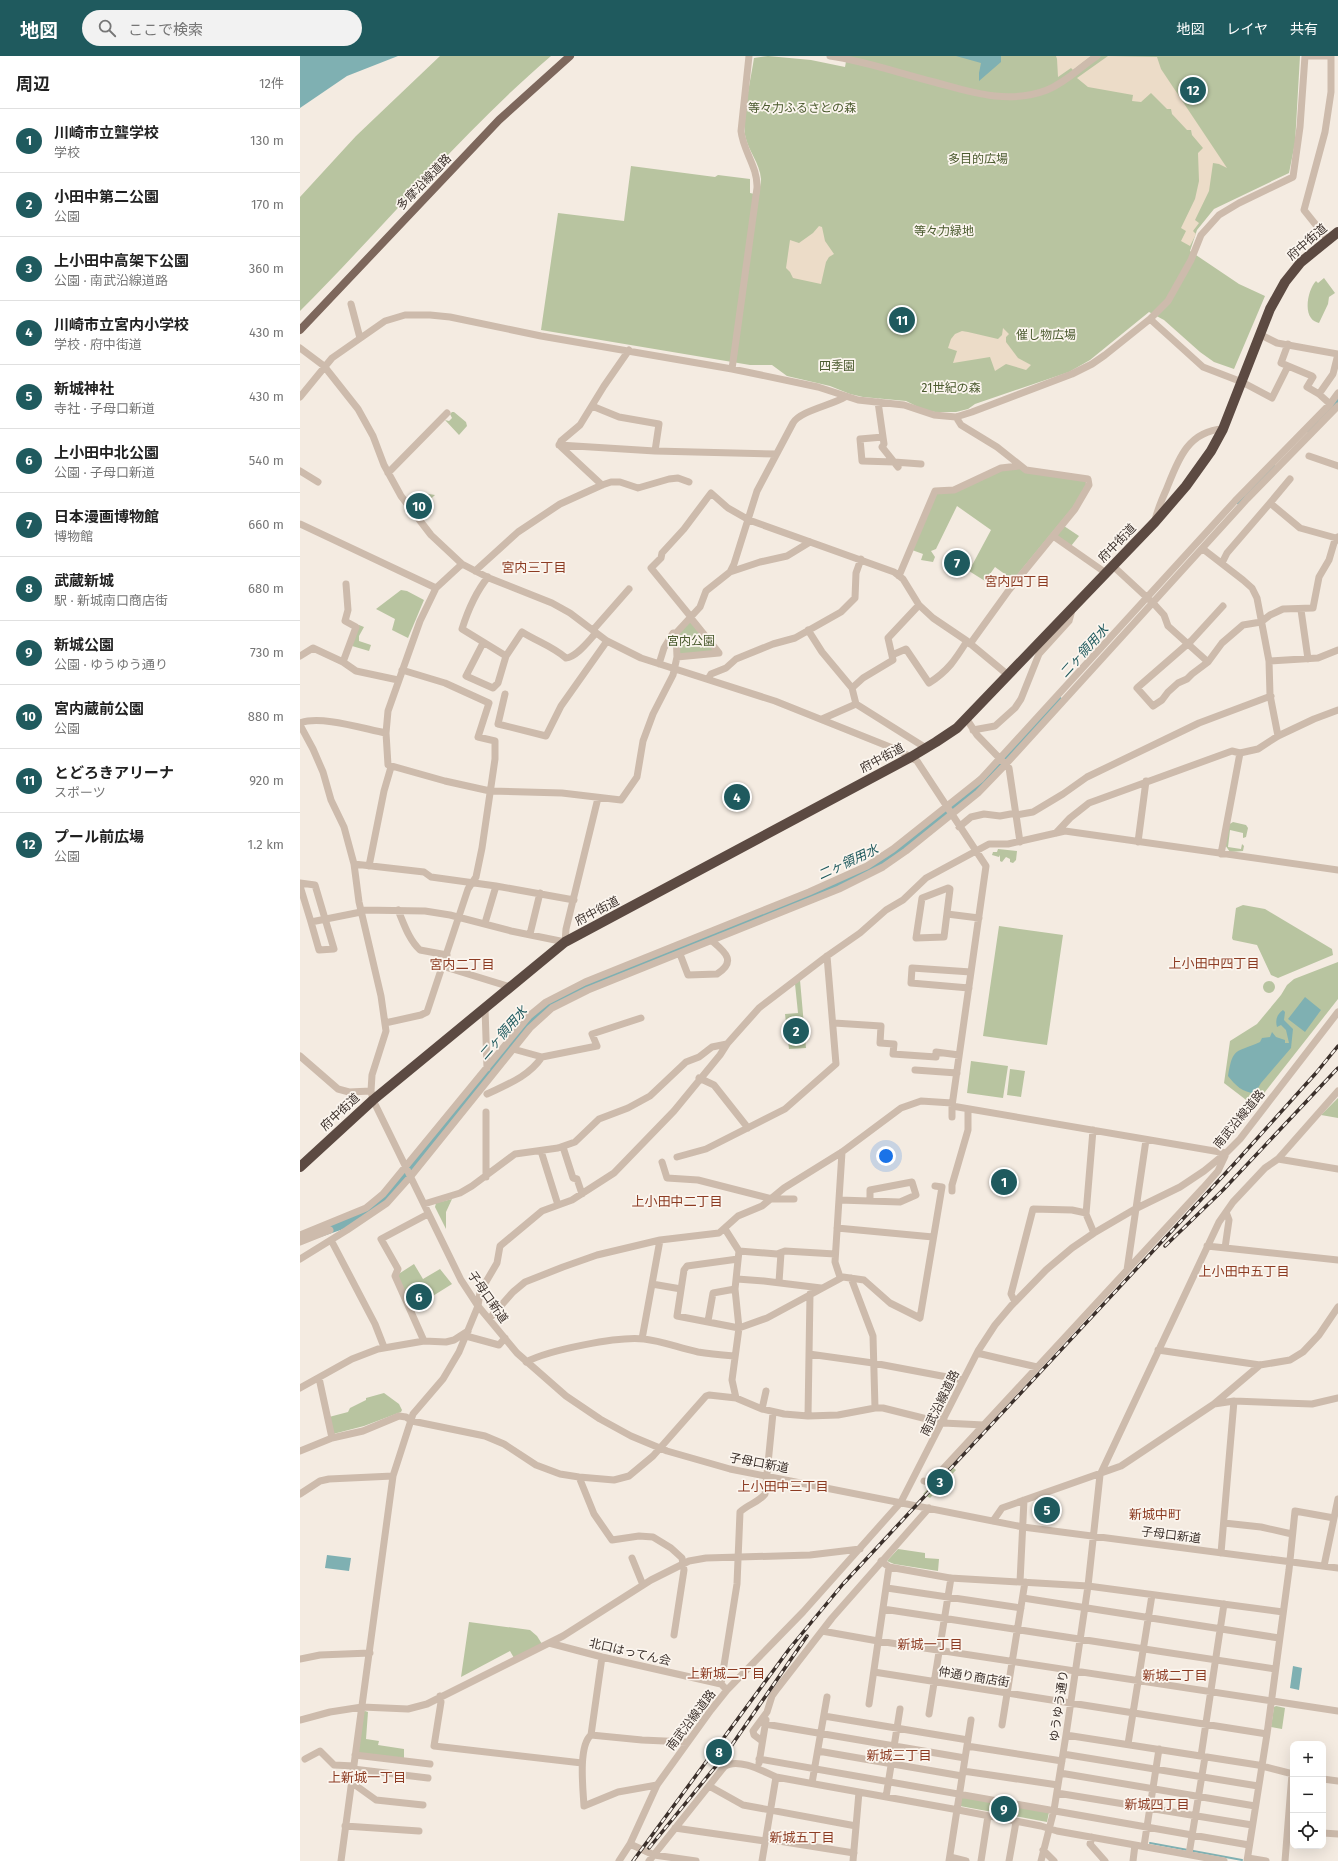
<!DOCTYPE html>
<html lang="ja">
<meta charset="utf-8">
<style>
body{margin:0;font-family:"Fira Sans","Noto Sans JP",sans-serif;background:#f2f2f2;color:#222}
.controls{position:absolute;right:12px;bottom:12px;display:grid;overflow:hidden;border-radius:8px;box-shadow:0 4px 16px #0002}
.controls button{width:36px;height:36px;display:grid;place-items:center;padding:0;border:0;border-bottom:1px solid #e0e0e0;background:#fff;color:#222;font:20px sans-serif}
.you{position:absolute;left:586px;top:1100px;width:14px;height:14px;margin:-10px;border:3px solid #fff;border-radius:50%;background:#1a73e8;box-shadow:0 0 0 6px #1a73e833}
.badge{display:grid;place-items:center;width:26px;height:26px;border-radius:50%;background:#1f5a5e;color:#fff;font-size:13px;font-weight:700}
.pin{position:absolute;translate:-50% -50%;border:2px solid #fff;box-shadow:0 1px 4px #0006}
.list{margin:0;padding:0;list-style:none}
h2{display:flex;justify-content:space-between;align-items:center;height:52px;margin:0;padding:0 16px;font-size:17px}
h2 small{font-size:13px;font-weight:400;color:#767676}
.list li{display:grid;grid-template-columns:26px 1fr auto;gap:12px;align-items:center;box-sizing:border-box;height:64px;padding:0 16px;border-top:1px solid #e0e0e0}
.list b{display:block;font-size:15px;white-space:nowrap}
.list p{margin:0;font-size:13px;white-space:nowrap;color:#767676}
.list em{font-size:13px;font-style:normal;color:#767676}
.icon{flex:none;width:22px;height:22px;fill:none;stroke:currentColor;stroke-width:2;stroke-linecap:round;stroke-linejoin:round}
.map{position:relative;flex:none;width:1038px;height:1805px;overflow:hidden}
header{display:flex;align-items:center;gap:24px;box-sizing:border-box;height:56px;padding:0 20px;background:#1f5a5e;color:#fff}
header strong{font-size:19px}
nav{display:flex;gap:22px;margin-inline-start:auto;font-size:14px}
.search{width:280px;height:36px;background:#f2f2f2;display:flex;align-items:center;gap:10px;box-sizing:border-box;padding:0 14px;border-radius:22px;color:#767676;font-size:15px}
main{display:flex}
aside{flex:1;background:#fff}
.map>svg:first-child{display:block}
</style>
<header>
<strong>地図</strong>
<div class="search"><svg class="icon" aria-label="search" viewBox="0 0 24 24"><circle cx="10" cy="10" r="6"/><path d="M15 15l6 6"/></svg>ここで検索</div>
<nav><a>地図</a><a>レイヤ</a><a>共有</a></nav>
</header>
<main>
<aside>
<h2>周辺<small>12件</small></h2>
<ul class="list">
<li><span class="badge">1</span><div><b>川崎市立聾学校</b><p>学校</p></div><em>130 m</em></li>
<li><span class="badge">2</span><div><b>小田中第二公園</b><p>公園</p></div><em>170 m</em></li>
<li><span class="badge">3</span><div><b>上小田中高架下公園</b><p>公園 · 南武沿線道路</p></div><em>360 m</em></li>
<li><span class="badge">4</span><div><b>川崎市立宮内小学校</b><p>学校 · 府中街道</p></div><em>430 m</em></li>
<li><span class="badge">5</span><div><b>新城神社</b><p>寺社 · 子母口新道</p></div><em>430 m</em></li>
<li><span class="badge">6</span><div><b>上小田中北公園</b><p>公園 · 子母口新道</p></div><em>540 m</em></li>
<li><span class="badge">7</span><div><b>日本漫画博物館</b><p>博物館</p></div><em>660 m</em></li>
<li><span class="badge">8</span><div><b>武蔵新城</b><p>駅 · 新城南口商店街</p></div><em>680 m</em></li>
<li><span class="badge">9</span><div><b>新城公園</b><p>公園 · ゆうゆう通り</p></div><em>730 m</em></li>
<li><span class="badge">10</span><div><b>宮内蔵前公園</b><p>公園</p></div><em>880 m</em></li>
<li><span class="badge">11</span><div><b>とどろきアリーナ</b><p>スポーツ</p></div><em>920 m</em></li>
<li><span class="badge">12</span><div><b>プール前広場</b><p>公園</p></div><em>1.2 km</em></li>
</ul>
</aside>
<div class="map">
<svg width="1038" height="1805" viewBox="0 0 1038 1805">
<rect width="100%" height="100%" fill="#f4ebe1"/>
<path fill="#b8c4a0" d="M140,0H251C160,78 84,171 0,255V141L56,80Z
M468,0L511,4L545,11L547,0H1000L995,87L989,117L914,153L897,174L890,195L939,228L965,240L934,313L914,306L900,296L864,264L849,256L790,304L769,316L675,348L668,353L656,356H635L622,353L606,345L563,341L550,338L530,330L487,320L472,309H450L241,274L258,157L324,165L331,110L415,121L418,119L450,123V137L459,139C459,134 461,128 461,123C460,107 448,95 445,79C442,59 451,23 454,2Z
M1024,222L1035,237L1029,241L1028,248L1019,267C1016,266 1013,265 1011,262C1004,253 1009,232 1016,225L1018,227Z
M152,356H154L166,366L167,370L159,379L145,364L149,365L152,362L150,358Z
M719,412L786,424V429L773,451L713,524L695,511L685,525L669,515L691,474L657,450L636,493L631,495L635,501L633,506L621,504L623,498L612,494L636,437L702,414Z
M117,436L135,439L118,455L112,445Z
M764,470L779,480L771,490L756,479Z
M101,534L107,535L124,544L108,582L92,574L95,563L76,553Z
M390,561L419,597L377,601L379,572Z
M59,569L64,571L59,580V585L71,589L69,595L52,590Z
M933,766L946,769L948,772L946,781L943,782V777L930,774L928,791L941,793L942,788L944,790L943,795L930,796L925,789L928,769Z
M698,793L717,795L716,804L713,807L710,806V803L706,801L702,806L700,805V799L699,801L692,799L693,796H697Z
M943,849L965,853L1032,893L1033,899L978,922L971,919L957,889L933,884L932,882L936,852Z
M699,870L763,879L747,989L683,980Z
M1038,906V943L954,1050L924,1027L930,985L957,968L981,939L987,929L994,923Z
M500,924L506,992L489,993L485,958L498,957L495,928Z
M963 931a6 6 0 1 1 12 0a6 6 0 1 1-12 0Z
M671,1005L708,1010L703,1042L667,1037Z
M710,1013L725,1015L721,1041L707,1039Z
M1038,1042V1062L1021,1059Z
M152,1143L146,1156V1173L135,1151L136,1147Z
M114,1208L123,1223L140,1213L152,1228L112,1253L97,1219Z
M84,1337L99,1348L102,1354L101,1356L64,1370L33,1378L29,1361L48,1356L50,1352L66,1344V1342Z
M650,1409L656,1414L630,1442L623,1438Z
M598,1493L625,1497V1502L639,1503L638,1515L594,1508L587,1505Z
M169,1566L230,1574L237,1580L242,1588L214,1602L210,1595L161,1621Z
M976,1650L985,1652L982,1673L971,1671L974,1651Z
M65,1655L68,1656L66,1683L79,1685L78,1689L104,1693V1703L58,1698L63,1656Z
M661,1741L749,1756L747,1766L660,1750Z"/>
<path fill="#ecdcc8" d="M756,0H791L773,14L771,12L758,21L757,3Z
M808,0L857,1L861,13L927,112L919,108L913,107L909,135L895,164L899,167L893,175L896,178L890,190L881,185L886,175L881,172L895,143L899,125L898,97L903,92L892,79L891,74H887L872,58L871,53H867L851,37L841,46L832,45L833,39L788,31L777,22Z
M519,170L522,171L525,185L534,198L529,201L526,206L521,228L493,222L490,216L486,212L490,184L499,187L513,177Z
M703,272L709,278L706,281V286L718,302L731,309L726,314L706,308L695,315L690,301L653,307L657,295L648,292L651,283L655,278L662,275L668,276L698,283L702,279Z"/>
<path fill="#7fb0b2" d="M0,0H98L47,20L0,52Z
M656,0H701V6L679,25V17L681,7Z
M1005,941L1021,954L1005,976L988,963Z
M983,954L985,956L984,964L993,973L991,992L961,1027L955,1037C943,1037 935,1029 928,1020C933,991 935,997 960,986L962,982L970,981L972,976L976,981L985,984V987H989L986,974L981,969L977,971C975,964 977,958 983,954Z
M27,1499L51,1502L49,1515L25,1512Z
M993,1610L1002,1612L999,1634L990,1632Z"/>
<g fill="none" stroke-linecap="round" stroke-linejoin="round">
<path stroke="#7fb0b2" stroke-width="2" d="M850,1787L942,1804"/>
<path stroke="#7fb0b2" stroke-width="11" d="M1011,372L1038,344
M941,444L971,413
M18,1176L61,1161L89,1139L163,1050L227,968L247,950L284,932L542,827C628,786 694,716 758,646"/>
<path stroke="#cdbbac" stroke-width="7" d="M530,0C565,5 599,17 634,26C671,36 708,49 747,34C767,26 780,11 797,0
M1005,0H1031
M1028,184L1004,154L1025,76L1031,36V0
M51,248L60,282
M850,263L903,311L942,326L972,342L988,310
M961,279L977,287L1038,298
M988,288L981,307L1012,320L1013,321L1007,331L1019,338L1030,348
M0,292L24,310L58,353L73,380L84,409L101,440L131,479L162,508L189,522L252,547L270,557L307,585L341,602L475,645L600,695L617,705L686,810L652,1050L926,1097
M432,313L457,132C458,111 443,95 441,75L449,0
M1019,338L1033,318L1038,298
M0,341L32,302L85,265L105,259H130L150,261L241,280L432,313L518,331L558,344L604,349L634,359L656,361L672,356L772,318L792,308L805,299L850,263L868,245L891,204L901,179L919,159L939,147L993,121L1000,71L1005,0
M578,346L584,388L582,391L594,406L562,405L560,383L583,381
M292,350L319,361L359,368L355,395
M656,361L661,369L697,391L726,414L788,423L789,429L775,453L709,534L670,588
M259,389L355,395L476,398
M1009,400L1038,410
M598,411L594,406L621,408
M0,415L18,426
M88,417L147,357
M302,429L259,389L261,385L280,369L304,330L329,294
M970,447L990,423
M855,464C858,452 862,443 867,432C878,404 888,375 923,373
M0,468L136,532
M753,480L806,517
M903,493L943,524L952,532L957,542L969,605L970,639L978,680
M922,507L927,497L970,447L1000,472L1036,482
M162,508L136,532L120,565L88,655L86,677L88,709L145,725L190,735L262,737L321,744L337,721L343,685L353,658L373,619L377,601L376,577L400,551L406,535L430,516L434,508L457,435L493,367C500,355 532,349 545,341
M813,510L854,548L864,559L868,570L908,606L922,587L943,569L961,566L970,559L983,553L1013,552L1019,521L1029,504L1034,487L1038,481
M175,515L218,476L260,448L302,429L311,426H320L338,432L369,423L378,422L389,426
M430,516L460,506L487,500L510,486
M599,520L635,435L654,434L701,412L719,410
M1001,554L1008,603
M391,561L351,512L361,502L362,497L384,473L411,437L428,452L449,464L594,516L603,523L619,549L633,562L667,585L708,619
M293,574L329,533
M508,574L522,596L552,632L556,648L626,692
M183,587L166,620L193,632L198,627L206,600L162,573C168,554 175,537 188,521
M592,599L606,593L629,627C648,615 655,604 667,585
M0,600L13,592L43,606L56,615L98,624
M206,600L222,576C238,586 252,590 266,602C277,601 289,584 296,577
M377,601L419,597L390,561
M969,605L1018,602L1038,594
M43,606L56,571L45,565L48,554L46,528
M908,606L892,618L887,623L878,627L868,636L862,644L853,650L837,632L891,585L923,550
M359,608L364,592L373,577H376
M408,623L411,618L426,612L436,603L473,588L495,582L541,556L555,542L556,517L561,503
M552,632L563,622L593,604L588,582L619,549
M205,638L198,668L246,680L261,650L307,585
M666,662L677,679L709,712L720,786
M522,663L556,648
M0,667C21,659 64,673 86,677
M0,669L13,693L23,716L31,744L44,771L54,808L59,846L81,940L86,975L72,1019L71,1035L73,1044L161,1224L178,1250L217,1297L266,1340L300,1363L331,1380L367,1395L430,1413L723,1471L1038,1512
M673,674L695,670L715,652L721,643L739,598L769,565L772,554
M716,759L733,756L763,738L787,721L899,667L971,640
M659,771L671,761L684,758L700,760L716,757
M756,777L770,762L789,747L932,695L940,697L958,693L978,680L1014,663L1038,654
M838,786L846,725
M921,798L940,697
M54,808L124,816L131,821L196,830L274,844
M69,810L84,735L91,711
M0,827L15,829L34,893L19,894L11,866L61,856
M0,830L11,866
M648,832L650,833L644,881L616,882L622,842Z
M61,854L125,855L150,859L211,875L265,886L266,873L298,742
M98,854C104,868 109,884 120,894L147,899
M647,858L679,862
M185,867L196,830
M230,878L240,837
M380,898L388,919L417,918C437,905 425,896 412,885
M142,910L210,931
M669,932L611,927L612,912L671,916
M185,952L187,1012
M85,967L121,959L127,956L168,833L176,821L182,792L195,703V685L178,681L189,647L145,627L102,614
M534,967L581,970L580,987L594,988L593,998L636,1001V996L659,999
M213,993L242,1001
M0,1000L38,1033L49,1036L71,1035
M615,1014L657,1017
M399,1022L414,1029L448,1072
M187,1038C208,1028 228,1021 242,1001L297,990L292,978L341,962
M652,1061V1050
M793,1074L786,1158L794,1177
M263,1091L273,1122L277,1123L282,1138
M241,1095L258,1149
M377,1101L406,1093L485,1053L536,1008L527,900
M978,1103L1038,1113
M362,1106L367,1122L398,1124L472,1143H494
M186,1121V1056
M652,1135V1129L668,1074V1053
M539,1144L600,1146L616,1139L612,1126L570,1134V1145
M124,1148L160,1137L172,1130L215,1098L258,1092L275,1086L299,1063L328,1052L350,1040L386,1006L399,1001L412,991L427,988L459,952L527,900L560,877L586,854L603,844L626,822L689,788H708L765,775L1038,814
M537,1172L633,1181
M425,1173L439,1195L435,1233L439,1272L432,1324L436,1342
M0,1179L66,1152L83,1138L229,960L246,946L285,926L509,836L567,810L593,793L681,723L935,445L1030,348L1038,337
M31,1184L75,1268L84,1291
M0,1186L30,1174
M907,1190L1038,1204
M925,1192L929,1164L926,1156
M439,1195L477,1198L485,1195L535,1198
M0,1203L47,1174L87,1147L111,1120L230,972L252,952L288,934L539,833L583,811L606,795L678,737L706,708L947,443L1038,350
M438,1203L387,1210L384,1214L377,1260L439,1272L467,1262L543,1221L564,1224L590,1247L620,1262L642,1131L635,1130
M827,1214L846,1084
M540,1221L535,1206L542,1096
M551,1222L573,1280L575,1352
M437,1223L464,1225L521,1232
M479,1226L481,1197
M352,1228L381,1233
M715,1246L711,1238L733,1153L772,1154L786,1157
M189,1263L213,1236L225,1226L263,1211L297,1199L360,1184L419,1177L438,1160L462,1150L484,1132L542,1096L601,1052L621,1045L652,1047
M408,1265L413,1237L435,1233
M166,1280L199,1289L205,1282
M342,1283L360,1184
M124,1285L95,1220L98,1213L81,1183L128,1158
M858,1294L960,1309L990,1304L1003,1296L1019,1279L1038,1251
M677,1297L737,1311
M509,1298L573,1307L663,1324
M226,1306C249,1294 318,1280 344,1283C362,1285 379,1292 398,1296C410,1298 422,1299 434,1300
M19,1322L32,1382
M0,1332L52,1303L78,1293L124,1285L146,1286L154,1284L168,1275
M914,1348L960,1309
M462,1353L466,1335
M508,1360L510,1238
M643,1367L684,1369
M0,1395L32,1382L63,1375L99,1360L106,1361L112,1365L185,1380L204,1388L236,1409L260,1418L279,1421L314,1424L329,1420L353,1400L406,1340L409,1339L436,1342L462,1353L484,1358L508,1360L538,1359L575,1352H583L627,1363H644
M279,1421L294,1458L312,1484L339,1480L353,1481L371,1492L382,1502L384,1514L374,1579
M624,1425L630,1427L903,1132L918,1115L925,1100
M0,1438L20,1425L29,1423L93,1420
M693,1465L702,1452L821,1410L914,1348L934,1345L1012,1348L1038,1342
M924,1467L961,1471L992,1478
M921,1497L934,1345
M332,1502L343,1529
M581,1505L589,1511L650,1522L788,1530L983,1556
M1024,1510L1038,1443
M720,1526L724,1444
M587,1532L721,1552
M723,1542L979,1582
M583,1553L975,1613
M522,1575L578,1585L1038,1655
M249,1587L302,1601L421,1628L424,1631
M302,1601L291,1679C278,1690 283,1733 284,1750L318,1736L357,1729
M0,1603L20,1599L70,1597
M574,1616L967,1678
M421,1628L437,1528L440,1456C448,1448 458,1447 465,1438L473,1357
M140,1640L141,1646L134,1690L282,1707
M569,1648L589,1511
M629,1658L651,1522
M524,1660L668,1684
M0,1664L30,1656L62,1651L108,1653L127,1648L263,1580L351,1524L389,1505L406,1502L510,1499L560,1493
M465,1668L665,1702
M702,1669L725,1526
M291,1679L342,1684L387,1686
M766,1679L958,1709L993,1718
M462,1685L454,1679L453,1675L467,1656L472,1640L477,1633L532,1562L629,1452
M828,1688L852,1539
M667,1690L762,1705
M518,1695L662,1720
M763,1698L958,1730
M55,1699L130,1708
M901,1700L924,1548
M5,1703L20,1695L34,1709L54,1710
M459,1703L949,1789
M459,1707L466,1664
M53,1713L128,1722
M663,1715L758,1729
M760,1717L955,1750
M1023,1723L1038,1725
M51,1726L76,1744L123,1749
M512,1727L527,1641
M409,1730L443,1749L556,1770
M757,1737L952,1769
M586,1741L600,1653
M45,1770L119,1775
M375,1772L465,1785
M1023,1777L1038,1778
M792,1781L790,1788L805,1805
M466,1783L554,1797
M330,1788L354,1799L396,1805
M844,1790L859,1693
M743,1794L754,1805
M889,1798L905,1701
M650,1801L666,1805
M948,1802L966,1805
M41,1805L93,1420L113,1358L143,1323L159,1296L178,1250L180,1236L197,1207L200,1190L242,1155L272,1144L314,1117L374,1055L420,999L427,988
M319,1805L330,1788L357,1729L411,1654L427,1634L503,1556L601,1446L678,1295L695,1269L711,1250L746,1214L772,1192L794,1177L835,1153L880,1131L904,1115L926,1097L940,1083L1038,956
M349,1805L424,1711C437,1701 463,1715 476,1721L653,1753L741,1770L757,1775L924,1805
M462,1805L476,1721
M553,1805L559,1736
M649,1805L671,1664
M681,1805L688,1760
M709,1805L716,1766
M741,1805L754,1754L766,1679L788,1530L800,1419L919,1166L933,1146L965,1112L978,1103L1038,1035
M833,1805L835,1789
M947,1805L967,1678L989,1514L995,1455L1034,1462
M985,1805L992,1718"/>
<path stroke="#7d675c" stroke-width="8" d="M0,274L199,64L270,0"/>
<path stroke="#5c4a42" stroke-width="10" d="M0,1111L73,1044L265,886L611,701L636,686L657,672L855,466L886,430L911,395L923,373L970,253L985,226L1001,206L1038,176"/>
<defs>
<path id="rail" d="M865,1190L923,1134L1038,1012
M349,1792L425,1699L507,1580
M333,1805L490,1592L543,1528L935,1107L1016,1017L1038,990"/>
</defs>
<use href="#rail" stroke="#3b302b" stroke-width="3.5"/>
<use href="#rail" stroke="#fbf5ee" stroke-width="2" stroke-dasharray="6" stroke-linecap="butt"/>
</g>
<g text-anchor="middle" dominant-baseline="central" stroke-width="3.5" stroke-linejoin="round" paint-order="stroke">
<g font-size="12" fill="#4a5a2e" stroke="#fbf5ee">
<text x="502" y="52">等々力ふるさとの森</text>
<text x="678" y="103">多目的広場</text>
<text x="644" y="175">等々力緑地</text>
<text x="746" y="279">催し物広場</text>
<text x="537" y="310">四季園</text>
<text x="651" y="332">21世紀の森</text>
<text x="391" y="585">宮内公園</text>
</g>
<g font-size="12" fill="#3b302b" stroke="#fbf5ee">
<text transform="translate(124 126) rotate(-46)">多摩沿線道路</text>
<text transform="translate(1007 186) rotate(-41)">府中街道</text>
<text transform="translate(817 487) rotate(-46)">府中街道</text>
<text transform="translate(582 702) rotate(-28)">府中街道</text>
<text transform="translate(297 855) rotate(-28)">府中街道</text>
<text transform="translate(40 1056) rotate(-43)">府中街道</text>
<text transform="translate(939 1063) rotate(-50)">南武沿線道路</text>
<text transform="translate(188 1241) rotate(55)">子母口新道</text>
<text transform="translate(640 1347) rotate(-64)">南武沿線道路</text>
<text transform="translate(459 1407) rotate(11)">子母口新道</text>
<text transform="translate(871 1479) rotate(7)">子母口新道</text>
<text transform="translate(330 1596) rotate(13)">北口はってん会</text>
<text transform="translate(674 1621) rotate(9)">仲通り商店街</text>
<text transform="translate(759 1650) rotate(-82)">ゆうゆう通り</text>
<text transform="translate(391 1664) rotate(-53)">南武沿線道路</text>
</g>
<g font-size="13" fill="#8c3b22" stroke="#fbf5ee">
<text x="234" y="511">宮内三丁目</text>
<text x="717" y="525">宮内四丁目</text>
<text x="914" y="907">上小田中四丁目</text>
<text x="162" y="908">宮内二丁目</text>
<text x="377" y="1145">上小田中二丁目</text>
<text x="944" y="1215">上小田中五丁目</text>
<text x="483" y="1430">上小田中三丁目</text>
<text x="855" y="1458">新城中町</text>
<text x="630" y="1588">新城一丁目</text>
<text x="426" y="1617">上新城二丁目</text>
<text x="875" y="1619">新城二丁目</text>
<text x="599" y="1699">新城三丁目</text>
<text x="67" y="1721">上新城一丁目</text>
<text x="857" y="1748">新城四丁目</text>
<text x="502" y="1781">新城五丁目</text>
</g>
<g font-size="13" font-style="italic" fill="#1f5a5e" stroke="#fbf5ee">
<text transform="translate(784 595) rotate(-48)">二ヶ領用水</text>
<text transform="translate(548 806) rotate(-25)">二ヶ領用水</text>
<text transform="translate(203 977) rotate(-49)">二ヶ領用水</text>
</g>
</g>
</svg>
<div class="controls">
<button>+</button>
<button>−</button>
<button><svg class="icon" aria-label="locate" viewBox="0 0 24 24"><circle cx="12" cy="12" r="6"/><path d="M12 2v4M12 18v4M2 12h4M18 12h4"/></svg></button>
</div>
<div class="you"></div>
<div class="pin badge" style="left:704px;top:1126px">1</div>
<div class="pin badge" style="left:496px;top:975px">2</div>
<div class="pin badge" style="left:640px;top:1426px">3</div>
<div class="pin badge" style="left:437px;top:741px">4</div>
<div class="pin badge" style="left:747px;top:1454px">5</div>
<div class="pin badge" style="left:119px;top:1241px">6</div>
<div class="pin badge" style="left:657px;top:507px">7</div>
<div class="pin badge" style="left:419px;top:1696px">8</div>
<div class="pin badge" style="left:704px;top:1753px">9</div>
<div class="pin badge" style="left:119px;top:450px">10</div>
<div class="pin badge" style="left:602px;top:264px">11</div>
<div class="pin badge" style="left:893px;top:34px">12</div>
</div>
</main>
